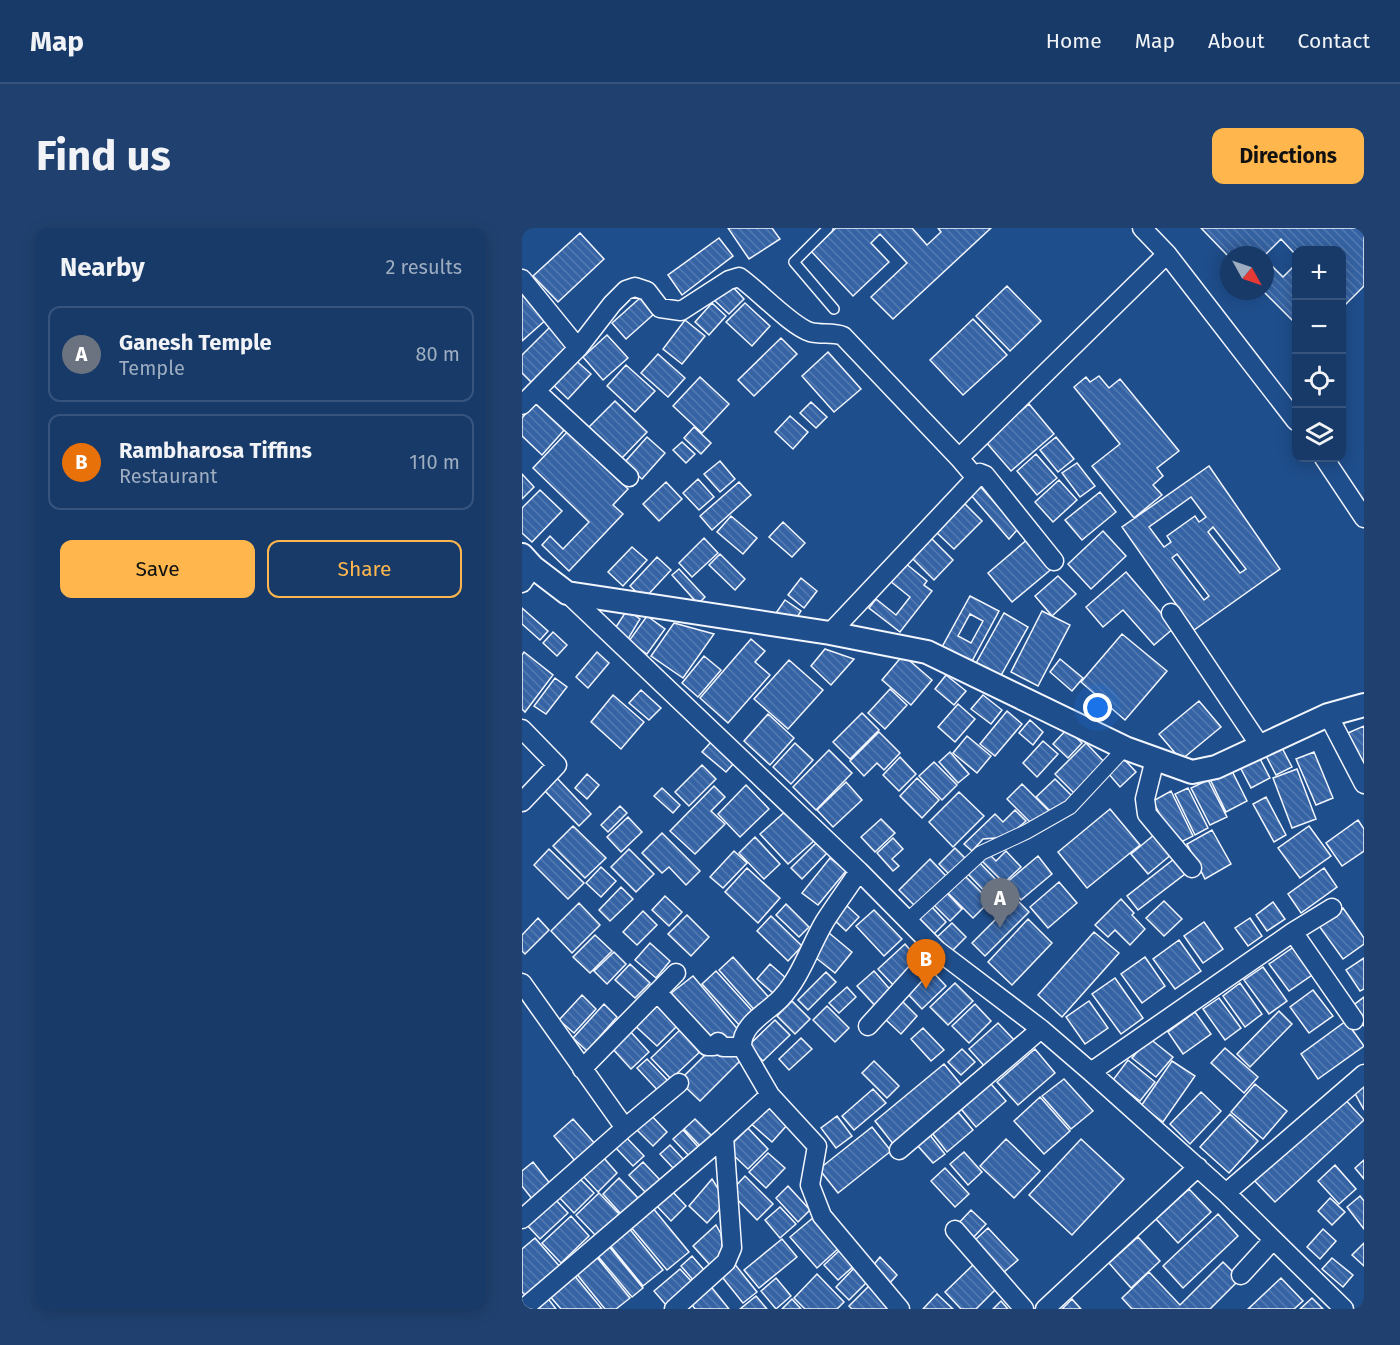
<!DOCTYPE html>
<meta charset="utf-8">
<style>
body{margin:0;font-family:"Fira Sans",sans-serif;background:#20416f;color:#f1f3f6}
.controls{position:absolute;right:18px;top:18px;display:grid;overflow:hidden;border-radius:12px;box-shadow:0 3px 15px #0003}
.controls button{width:54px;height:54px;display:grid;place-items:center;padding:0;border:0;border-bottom:2px solid #36547d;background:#173a69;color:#f1f3f6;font:30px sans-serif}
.compass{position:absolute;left:698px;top:18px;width:54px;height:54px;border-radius:50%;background:#173a69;box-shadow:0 3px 15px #0003;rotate:130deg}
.you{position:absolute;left:576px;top:480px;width:21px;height:21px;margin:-15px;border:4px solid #fff;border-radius:50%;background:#1a73e8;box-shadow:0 0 0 9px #1a73e833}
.badge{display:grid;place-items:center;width:39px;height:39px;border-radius:50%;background:#ffb74d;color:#fff;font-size:20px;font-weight:700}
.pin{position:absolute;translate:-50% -50px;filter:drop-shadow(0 2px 3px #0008)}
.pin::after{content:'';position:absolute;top:32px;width:21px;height:18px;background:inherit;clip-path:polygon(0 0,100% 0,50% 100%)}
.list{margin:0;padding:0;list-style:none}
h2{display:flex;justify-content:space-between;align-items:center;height:78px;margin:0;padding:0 24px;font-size:26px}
h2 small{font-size:20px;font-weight:400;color:#9eadc0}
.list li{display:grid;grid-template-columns:39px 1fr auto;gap:18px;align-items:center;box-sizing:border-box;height:96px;margin:0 12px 12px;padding:0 12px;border:2px solid #36547d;border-radius:12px}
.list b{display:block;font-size:22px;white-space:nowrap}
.list p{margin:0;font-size:20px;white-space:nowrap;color:#9eadc0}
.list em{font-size:20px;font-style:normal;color:#9eadc0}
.actions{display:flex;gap:12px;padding:18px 24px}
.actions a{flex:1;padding:14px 0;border:2px solid #ffb74d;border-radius:12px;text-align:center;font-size:21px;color:#ffb74d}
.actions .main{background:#ffb74d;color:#111}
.icon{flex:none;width:33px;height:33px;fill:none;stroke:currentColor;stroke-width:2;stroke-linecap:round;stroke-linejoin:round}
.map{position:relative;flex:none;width:842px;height:1081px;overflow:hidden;border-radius:12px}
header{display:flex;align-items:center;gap:36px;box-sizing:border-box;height:84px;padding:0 30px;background:#173a69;border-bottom:2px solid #36547d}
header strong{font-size:28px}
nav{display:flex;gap:33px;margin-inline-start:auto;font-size:21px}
.intro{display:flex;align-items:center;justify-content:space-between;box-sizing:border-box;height:144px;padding:0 36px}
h1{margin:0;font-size:42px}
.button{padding:15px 27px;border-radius:12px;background:#ffb74d;color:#111;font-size:21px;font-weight:700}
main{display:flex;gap:36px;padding:0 36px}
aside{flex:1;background:#173a69;border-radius:12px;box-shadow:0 3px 15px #0003}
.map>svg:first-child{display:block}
</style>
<header>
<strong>Map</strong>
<nav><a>Home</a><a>Map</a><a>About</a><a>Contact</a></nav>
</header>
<div class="intro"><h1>Find us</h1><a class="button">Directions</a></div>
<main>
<aside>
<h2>Nearby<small>2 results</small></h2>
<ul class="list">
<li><span class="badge" style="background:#6b7280">A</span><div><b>Ganesh Temple</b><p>Temple</p></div><em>80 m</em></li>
<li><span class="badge" style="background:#e8710a">B</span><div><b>Rambharosa Tiffins</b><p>Restaurant</p></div><em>110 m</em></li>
</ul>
<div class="actions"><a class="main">Save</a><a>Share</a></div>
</aside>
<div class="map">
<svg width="842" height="1081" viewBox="0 0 842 1081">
<defs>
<pattern id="building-back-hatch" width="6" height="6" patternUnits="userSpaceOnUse" patternTransform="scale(1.5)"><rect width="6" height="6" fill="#3563a3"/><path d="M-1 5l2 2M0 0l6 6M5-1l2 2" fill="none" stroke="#537ab1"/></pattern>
</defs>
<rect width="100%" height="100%" fill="#1f4e8c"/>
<path fill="url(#building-back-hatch)" stroke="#f2f6ff" stroke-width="1.5" fill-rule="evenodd" d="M206,0H250L258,11L227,31Z
M314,0H390L405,17L419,4L416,0H469L371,91L349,69L385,35L358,6L349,15L367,34L331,68L289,23Z
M679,0H842V58L820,80V22H774V27L759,11L743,27H707V29Z
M58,5L82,31L36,74L11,48Z
M197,10L211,28L160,67L146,47Z
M743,31L761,49L774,36V96L741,63H743Z
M208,56L222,71L207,86L192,72Z
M485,58L519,93L488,123L454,88Z
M0,61L26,90L0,113Z
M118,70L132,86L104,111L90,95Z
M190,75L204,88L187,107L173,94Z
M223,75L248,98L230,118L204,94Z
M451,91L485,127L441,167L408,132Z
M163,92L183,108L160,136L141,121Z
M28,99L50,122L14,159L0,145V127Z
M85,107L106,130L81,152L61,129Z
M259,110L275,126L232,168L216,152Z
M306,124L339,161L312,184L280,148Z
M136,126L163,150L146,169L119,145Z
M50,129L69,146L46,171L27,153Z
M104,137L133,163L113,184L85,158Z
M577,148L587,160L598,151L657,223L635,240L641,248L631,257L640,267L612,290L570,238L598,216L552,159L564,149L568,154Z
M178,149L207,176L180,205L151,178Z
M93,173L125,204L100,230L67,199Z
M14,174L44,200L20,227L0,208V190Z
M289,174L305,189L294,200L278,185Z
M507,176L532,206L489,243L463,213Z
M268,188L286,204L271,221L253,204Z
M172,199L189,215L179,226L162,210Z
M46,203L106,261L91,277L101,286L47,343L20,317L28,308L41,321L67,294L11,240Z
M125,209L143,225L120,251L102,235Z
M534,209L552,231L536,244L518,222Z
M160,214L173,226L164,235L151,222Z
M514,226L535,250L515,267L495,243Z
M198,233L213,251L198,264L182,246Z
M555,235L573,258L558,269L540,245Z
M687,238L758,341L672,402L600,299ZM669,269L684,289L677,294L673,288L645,308L649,314L642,319L627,299ZM691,299L724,341L718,345L686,304ZM655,326L687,368L682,372L650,330Z
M0,246L12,259L0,271Z
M176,251L192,269L177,282L161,265Z
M537,252L555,272L531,294L513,274Z
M144,254L160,271L137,293L121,276Z
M217,254L229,267L190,302L178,288Z
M457,257L496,301L487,311L448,266Z
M18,262L40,283L10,314L0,305V280Z
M578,264L594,284L560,312L543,292Z
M442,275L460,293L432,321L413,303Z
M209,288L235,310L221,326L195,304Z
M261,294L283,315L270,329L247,309Z
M581,303L604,328L569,361L546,336Z
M406,307L431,332L412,352L387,327Z
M182,310L196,325L170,349L157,335Z
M507,310L532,339L490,374L466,345Z
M110,319L125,332L101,358L86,344Z
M198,326L223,351L213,362L187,337Z
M135,329L149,342L122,371L108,358Z
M383,335L405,353L402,357L410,363L378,404L347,380L354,371L374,387L388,369L368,353Z
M157,341L183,369L176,376L150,347Z
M604,344L652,400L632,417L601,382L581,399L564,379Z
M536,348L554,366L530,388L513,368Z
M279,350L295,363L282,380L266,367Z
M448,368L477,383L449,435L420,419ZM448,386L461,393L449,415L436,408Z
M263,372L279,383L270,397L254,385Z
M0,380L26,403L18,412L0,396Z
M105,382L118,391L106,411L92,402Z
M520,383L548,397L516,458L489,444Z
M482,385L506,399L477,451L453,437Z
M125,388L143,401L125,426L107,413Z
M152,395L192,406L161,450L129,428Z
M31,404L45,417L35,428L21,415Z
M600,406L645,443L603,492L559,454Z
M229,411L243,423L233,434L248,447L206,495L178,470Z
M303,421L332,431L309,457L289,438Z
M2,424L31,447L3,484L0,481V427Z
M75,424L87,435L66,460L54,449Z
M381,427L410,452L389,477L360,452Z
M182,428L199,442L176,469L160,455Z
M538,431L561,450L550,463L528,444Z
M267,432L301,462L266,501L232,471Z
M424,447L444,463L432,477L413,461Z
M33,450L45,459L24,486L12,478Z
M368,461L385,477L363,501L346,485Z
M119,462L139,480L127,492L107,475Z
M91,467L122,494L99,521L69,494Z
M461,467L480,482L469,496L449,481Z
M677,473L699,499L659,532L637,506Z
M436,476L453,491L433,514L416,499Z
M485,483L500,496L473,528L458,516Z
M340,485L357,502L328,531L311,514Z
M246,486L272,510L248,537L222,513Z
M508,492L521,504L511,517L497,505Z
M842,498V543L826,505Z
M545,501L560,515L546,530L531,516Z
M357,504L378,525L362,542L355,535L342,548L328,533Z
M445,508L469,528L455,545L431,525Z
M521,513L536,526L515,549L501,535Z
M189,514L212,535L204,544L180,524Z
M273,515L291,532L269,556L251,539Z
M564,515L585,537L554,567L533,546Z
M758,516L770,539L754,547L742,524Z
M307,522L330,545L294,582L271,559Z
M428,524L447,546L436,555L417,534Z
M792,524L811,570L794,577L774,531Z
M736,527L748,550L729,560L717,537Z
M378,529L394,546L377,563L361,547Z
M601,530L614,544L598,559L586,545Z
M412,534L435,557L420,572L397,548Z
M180,537L194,551L167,578L153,564Z
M707,537L725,573L704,584L686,547Z
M775,541L794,591L770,600L751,550Z
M65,546L77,557L65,571L53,560Z
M35,550L69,586L57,598L22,562Z
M395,550L417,572L400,590L378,568Z
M533,551L550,568L531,586L514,569Z
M686,552L705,589L688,597L669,560Z
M324,554L340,572L311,599L295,582Z
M500,556L527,583L512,598L485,571Z
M224,557L247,581L218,609L196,586Z
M192,558L203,569L189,583L203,596L173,626L148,603Z
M140,560L158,577L151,585L132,568Z
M666,560L686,600L673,607L653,566Z
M649,563L671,608L653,617L631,573Z
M437,564L462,588L431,619L407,594Z
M744,569L764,607L752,614L731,576Z
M98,578L105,585L86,604L79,597Z
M266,581L293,612L266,636L238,606Z
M588,581L618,617L565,660L536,624Z
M493,582L504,593L485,609L461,611L450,623L442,616L473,586L481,594Z
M106,589L120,604L99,624L85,609Z
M359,591L373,605L353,624L339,609Z
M836,592L842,601V623L820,638L804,615Z
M51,598L84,630L63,650L31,618Z
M787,598L809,628L778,650L756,620Z
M690,602L709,636L683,651L665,616Z
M140,605L178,643L164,657L147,639L140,645L120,625Z
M633,606L650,626L626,646L609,626Z
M233,609L258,636L242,651L217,625Z
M371,610L381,621L370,631L377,638L371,643L355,625Z
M294,615L305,625L280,651L269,640Z
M433,620L446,633L430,649L417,636Z
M27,621L62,655L46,671L12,637Z
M107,621L132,646L114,664L89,639Z
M212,623L225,635L201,660L188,649Z
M484,623L499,639L482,655L460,633L467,626L474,633Z
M516,628L530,646L499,672L484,655Z
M308,630L324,643L296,677L280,665Z
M408,631L425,649L394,679L377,662Z
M652,631L663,646L616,682L605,668Z
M456,633L483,661L471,672L444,644Z
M79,639L94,653L79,669L64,655Z
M225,640L258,670L236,695L203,664Z
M802,640L815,659L779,685L766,666Z
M441,646L468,673L451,690L424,663Z
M537,654L555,675L526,700L508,679Z
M99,659L111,671L88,693L77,682Z
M423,663L440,681L428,693L410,675Z
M143,668L160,684L147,698L130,682Z
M494,671L507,684L463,728L450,715Z
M599,671L612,685L610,687L623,701L608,717L593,702L586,709L573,697Z
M642,673L660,691L642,708L624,690Z
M751,674L763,691L745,703L734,687Z
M57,675L78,697L50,725L29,703Z
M264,676L287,699L277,709L254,687Z
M323,676L337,689L324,703L310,690Z
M408,677L424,694L409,709L393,692Z
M821,680L842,710V716L821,731L797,698Z
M352,682L380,711L362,728L334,698Z
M121,683L135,697L115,717L101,704Z
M165,687L187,709L169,728L146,706Z
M249,688L280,718L266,733L235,703Z
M16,690L27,702L3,726L0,723V707Z
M728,690L740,708L726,718L713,700Z
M506,691L530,715L490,757L466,734Z
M682,694L701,721L681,735L662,708Z
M430,695L444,709L428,725L414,710Z
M572,704L597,725L540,789L516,767Z
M307,705L330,724L313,745L289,726Z
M73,707L90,723L68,745L51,729Z
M657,712L679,743L653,761L631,731Z
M128,715L148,733L134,750L113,732Z
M383,716L400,736L374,760L356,741Z
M773,718L793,745L767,763L747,736Z
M92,724L104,736L85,756L72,743Z
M211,729L250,773L236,786L197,742Z
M623,729L643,758L620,775L599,746Z
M842,730V761L838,763L824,742Z
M108,736L128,755L113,770L93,752Z
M248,736L265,751L252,766L235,751Z
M741,739L765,773L747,786L722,752Z
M408,741L424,758L400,781L384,764Z
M194,743L233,786L219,799L180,756Z
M352,743L372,766L356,781L335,758Z
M304,744L314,754L286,782L276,772Z
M171,748L218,804L206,815L189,814L148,766Z
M593,750L621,790L599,806L570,766Z
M433,755L451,773L426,797L408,779Z
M718,755L740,786L723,799L701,768Z
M325,759L334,769L317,785L307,775Z
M791,762L811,788L787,805L768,779Z
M60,767L74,781L52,805L37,792Z
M842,769V798L829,779Z
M697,770L719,800L703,812L681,781Z
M132,772L157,796L135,818L110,795Z
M270,773L288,791L273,806L255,788Z
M380,773L395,788L379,806L363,791Z
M567,773L586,800L563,816L544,789Z
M82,776L95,789L65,823L51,810Z
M453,776L469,793L447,815L430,798Z
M305,778L327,800L313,814L291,792Z
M757,783L770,796L728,839L715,826Z
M673,784L689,806L661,826L646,804Z
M253,792L268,807L241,833L226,818Z
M824,793L842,818L796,851L779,826Z
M476,795L494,814L465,841L447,821Z
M162,798L182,820L149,851L129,830Z
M401,800L422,822L409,833L389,811Z
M107,802L127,824L109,841L89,819Z
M279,810L290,821L267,842L257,831Z
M627,810L651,829L634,849L610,830Z
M192,818L208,820L220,831L178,873L157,853Z
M703,820L736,849L722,865L689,835Z
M440,821L453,834L439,847L426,834Z
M513,821L533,845L496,877L475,854Z
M125,831L150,857L140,867L115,840Z
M606,832L633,854L618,873L591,852Z
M352,833L377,858L365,870L340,845Z
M650,833L673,848L641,894L619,878Z
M422,836L441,859L372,917L353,893Z
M542,851L571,883L549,901L520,868Z
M842,853V882L830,860Z
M469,856L484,873L454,899L439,881Z
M733,856L765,883L741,911L709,884Z
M351,861L364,875L332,902L320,888Z
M679,864L699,883L668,916L648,896Z
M819,867L842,892L753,974L729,949Z
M518,869L548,903L522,926L492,893Z
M244,876L266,896L250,914L227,894Z
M126,884L145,904L131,918L111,898Z
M436,884L451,902L425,924L410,905Z
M708,886L736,913L707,945L678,919Z
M315,888L330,908L314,920L299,900Z
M51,891L74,917L54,934L32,908Z
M173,891L190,908L179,919L162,901Z
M350,899L369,923L316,965L297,941Z
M226,900L246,921L226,941L205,921Z
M161,902L178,921L169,930L151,911Z
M407,906L423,926L411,935L395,917Z
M103,908L122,928L111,938L92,918Z
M484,911L518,943L492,970L458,938Z
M559,911L602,951L550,1007L507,967Z
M148,917L162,932L152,941L138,926Z
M442,924L460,944L446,957L428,936Z
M246,925L263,940L244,960L227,944Z
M81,929L95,945L76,964L61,948Z
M842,932V951L833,940Z
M11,934L30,958L11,972L0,958V943Z
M121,934L139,953L125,966L107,947Z
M813,937L834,961L817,976L796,953Z
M423,940L447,966L433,979L409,953Z
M223,948L251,976L235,992L208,964Z
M56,949L72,965L52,985L36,968Z
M97,950L117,971L100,987L81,966Z
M190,951L197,962L199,974L197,982L185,995L167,978Z
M266,958L288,982L276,994L254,970Z
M148,961L164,978L149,993L133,976Z
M667,961L689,984L656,1015L634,991Z
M77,965L99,988L76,1010L54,987Z
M30,968L46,985L18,1011L2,994Z
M838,968L842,973V1001L825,979Z
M808,970L823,984L810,997L796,983Z
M130,979L167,1024L145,1042L108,998Z
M258,979L274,996L258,1010L243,992Z
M449,982L464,996L449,1012L434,998Z
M696,986L716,1008L661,1060L641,1038Z
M49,988L67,1008L39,1035L20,1015Z
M292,989L318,1019L295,1040L268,1009Z
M194,997L199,1006L201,1027L188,1037L171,1018Z
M106,999L141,1042L121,1058L86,1015Z
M466,1000L496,1032L482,1044L453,1012Z
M801,1001L814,1013L798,1031L785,1019Z
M616,1009L638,1033L609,1060L587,1035Z
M13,1010L39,1040L5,1069L0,1064V1021Z
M260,1011L275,1029L237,1060L222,1042Z
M842,1015V1038L830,1027Z
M85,1016L121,1060L110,1069L74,1026Z
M319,1021L334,1036L316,1052L302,1037Z
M73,1027L108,1070L94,1081H83L53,1044Z
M170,1028L183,1043L172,1053L159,1038Z
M358,1029L375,1047L365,1058L350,1039Z
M810,1030L831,1047L821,1059L800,1041Z
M211,1034L235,1064L221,1075L197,1045Z
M701,1034L718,1051L688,1081H610L600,1070L627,1044L658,1077Z
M453,1035L476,1059L454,1081H439L423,1064Z
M333,1039L347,1052L327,1072L314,1059Z
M158,1041L170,1054L144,1077L132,1063Z
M51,1046L80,1081H39L26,1066Z
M295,1046L322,1074L315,1081H283L272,1070Z
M254,1050L269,1068L254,1081L239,1063Z
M759,1050L781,1073L772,1081H726Z
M351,1054L367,1081H330L327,1078Z
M186,1055L207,1081H173L166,1071Z
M415,1066L431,1081H401Z
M24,1068L34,1081H8Z
M234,1068L245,1081H218Z
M790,1070L801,1081H778Z
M270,1071L279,1081H260Z
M550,1071L559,1081H540Z
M479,1073L486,1081H471Z"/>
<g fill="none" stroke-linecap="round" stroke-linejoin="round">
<defs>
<path id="service" d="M306,0L272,34L312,81"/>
<path id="pedestrian" d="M386,692L459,625L504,604L548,579L603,520"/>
<path id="minor" d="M620,0L645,26L774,193
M0,51L56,120
M14,163L107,249
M0,177L56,120L90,76L104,62L113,59L125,63L138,80L159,83L207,52L217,49C236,62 269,98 288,104C299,107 311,104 321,108L437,230
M802,230L842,290
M454,250L458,245L463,247L532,333
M0,355L11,339
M45,365L337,643L415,722L519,801L569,844L704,965L822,1081
M649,385L739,519
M308,405L454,250L437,230L645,26
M806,487L842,556
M0,501L35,537L0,574
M633,531L623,571L625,586L670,640
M771,704L832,792
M0,755L103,900L0,991
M135,764L185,818H192L196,814L201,819H220
M346,798L415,722
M60,841L154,745
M569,844L771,704L810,680
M248,867L295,918L288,957L300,988L378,1081
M103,900L157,855
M377,922L519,801
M704,965L842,846
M433,1002L502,1081
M719,1047L751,1012
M1,1081L202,909L248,867L220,819C219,796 245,785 259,770C279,749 288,718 303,693C314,676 326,660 337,643
M152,1081L204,1034L210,1020L202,909
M523,1081L676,939"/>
<path id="tertiary" d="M0,327L11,339L45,365L308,405L405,424L603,520L670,544L694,539L806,487L842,477"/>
</defs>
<use href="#service" stroke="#f2f6ff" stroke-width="12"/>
<use href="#pedestrian" stroke="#f2f6ff" stroke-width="16"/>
<use href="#minor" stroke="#f2f6ff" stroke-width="21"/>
<use href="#tertiary" stroke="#f2f6ff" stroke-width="26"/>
<use href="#service" stroke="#1f4e8c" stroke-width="9"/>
<use href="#pedestrian" stroke="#1f4e8c" stroke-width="14"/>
<use href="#minor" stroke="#1f4e8c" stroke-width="18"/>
<use href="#tertiary" stroke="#1f4e8c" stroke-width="22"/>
</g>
</svg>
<div class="controls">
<button>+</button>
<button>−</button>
<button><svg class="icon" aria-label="locate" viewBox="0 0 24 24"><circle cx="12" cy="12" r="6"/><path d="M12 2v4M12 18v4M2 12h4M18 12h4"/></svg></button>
<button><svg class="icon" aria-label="layers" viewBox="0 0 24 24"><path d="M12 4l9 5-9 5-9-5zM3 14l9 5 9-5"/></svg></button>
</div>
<svg class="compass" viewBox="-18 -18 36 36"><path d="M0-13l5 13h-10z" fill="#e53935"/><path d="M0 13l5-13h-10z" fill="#9eadc0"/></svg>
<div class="you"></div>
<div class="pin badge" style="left:478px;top:700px;background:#6b7280">A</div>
<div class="pin badge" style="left:404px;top:761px;background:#e8710a">B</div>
</div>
</main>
